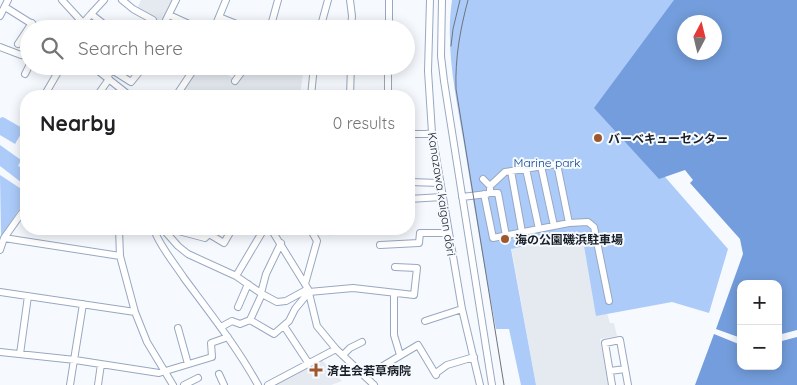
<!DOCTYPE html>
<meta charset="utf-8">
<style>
body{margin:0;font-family:Quicksand,"Noto Sans JP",sans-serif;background:#f2f2f2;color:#202124}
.controls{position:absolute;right:15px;bottom:15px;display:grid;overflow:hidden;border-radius:10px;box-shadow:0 2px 12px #0003}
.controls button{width:45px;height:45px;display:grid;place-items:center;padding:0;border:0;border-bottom:1px solid #e0e0e0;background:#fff;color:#202124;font:25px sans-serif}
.compass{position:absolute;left:677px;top:15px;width:45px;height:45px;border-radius:50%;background:#fff;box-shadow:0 2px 12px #0003;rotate:7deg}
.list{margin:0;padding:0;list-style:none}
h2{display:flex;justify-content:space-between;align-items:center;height:65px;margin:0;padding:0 20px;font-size:21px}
h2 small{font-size:16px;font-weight:400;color:#757577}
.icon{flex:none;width:28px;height:28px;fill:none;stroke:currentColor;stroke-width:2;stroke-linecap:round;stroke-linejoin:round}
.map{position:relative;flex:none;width:797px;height:385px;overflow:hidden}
.search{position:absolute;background:#fff;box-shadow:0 2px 12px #0003;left:20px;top:20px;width:395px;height:55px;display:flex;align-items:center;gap:12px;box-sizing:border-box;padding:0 18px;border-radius:28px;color:#757577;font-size:19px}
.panel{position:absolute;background:#fff;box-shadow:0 2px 12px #0003;left:20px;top:90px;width:395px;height:145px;border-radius:20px}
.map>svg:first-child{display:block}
</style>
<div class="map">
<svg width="797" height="385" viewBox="0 0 797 385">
<rect width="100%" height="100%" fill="#f6faff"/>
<path fill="#e5eaf0" d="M141,0H173L162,24L137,9Z
M200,66H211L239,81L249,66H265L271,69L272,66H304L300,96H179Z
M583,233L610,323H614L617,336L600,339L608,385H536L511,246Z
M321,359L342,381L331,385H271Z"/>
<path fill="#accbf9" d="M452,0H689L604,107L728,249L709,313L672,302L596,316L582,234L511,249L536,385H521L509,329H496C484,268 474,206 464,144C456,96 445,49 452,0Z
M3,117L24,129L15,144L0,135V118Z
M0,145L21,160L18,166L26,170V186L0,166Z
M0,175L26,192V199L1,237Z"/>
<path fill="#739ddc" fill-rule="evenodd" d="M674,0H797V330L778,335V284H741V338L716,329L743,254L740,239L690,183L693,180L685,170L659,179L594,108ZM684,22H714V52H684Z
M714,334L741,345V366H778V342L797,337V385H695Z"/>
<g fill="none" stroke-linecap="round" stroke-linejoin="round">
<defs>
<path id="minor" d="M62,0L83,23
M122,0L133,9L153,20L147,29
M350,0L352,16L351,29
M430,0L428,71L432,133L462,309L480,385
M442,0L441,56L444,81L492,385
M5,7L40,29
M91,14L104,0
M169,15L200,29
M0,16L8,0
M219,17L249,29
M78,29L91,14L110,29
M166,29V20L176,0
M214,29L226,0
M270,29L278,0
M320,29L328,0
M389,29V0
M18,44L32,23
M0,47L21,55
M92,66L130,96
M25,74L29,66
M107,77L112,70L131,82L144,66
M235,81L246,66
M44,96L58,72L52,66
M72,96H73
M97,96L109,79
M176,96L196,66
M311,96L314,66
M350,96L351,66
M388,96V66
M409,134H426L432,133
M541,166L554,226
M526,169L539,229
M511,171L522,232
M483,179L490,186V193H498L506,236
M409,182L440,183
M490,186L505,172L557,164L569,223
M484,194L493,238L569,223L588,222L594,227L609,301
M462,197L487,194
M409,199L442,197
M119,229L120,256L135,312L147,342L173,385
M154,229C158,244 175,264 184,278C210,313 237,347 258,385
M163,229L178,246L188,254L236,276L262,294L277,302L286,301L308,289
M171,229L205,238L209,234L224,243L232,229
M271,229L308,289L317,326L336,349L374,385
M329,229L330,231
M4,238L120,256
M380,245L419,243L420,233H448
M0,250L4,238L26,207
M236,276L264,229
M305,284L317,241L312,232L306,229
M0,292L135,312
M261,293L266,274L281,243
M394,293V335L400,355
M238,307L248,284
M250,320L262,294
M425,321L462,309
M284,326L309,364
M221,327L232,321L240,324L250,320L274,334L289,321L295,309L309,292L353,288L414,295L417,268L395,267
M178,328L188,364
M0,352L75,360L159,373L212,357L211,343L228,337
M20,354L28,296
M343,355L350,348L362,342
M610,371L625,369
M436,373L447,365L474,357
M219,374L224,385
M366,376L418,345L436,375
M70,385L83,304
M98,385L101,364
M184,385L198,378
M268,385L336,349
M612,385L605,343L620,340L628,385"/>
</defs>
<use href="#minor" stroke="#98a8c1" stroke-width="8"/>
<use href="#minor" stroke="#fff" stroke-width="6"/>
<path stroke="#6f747b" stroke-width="1" d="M468,0C460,30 455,58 456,89L504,385
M451,46L453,29L460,0"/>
</g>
<g fill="#9e582e" stroke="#f6faff" stroke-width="2">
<circle cx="598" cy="138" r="5"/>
<circle cx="505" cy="239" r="5"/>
<path d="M313.5 362.5h5v5h5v5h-5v5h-5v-5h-5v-5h5z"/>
</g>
<g text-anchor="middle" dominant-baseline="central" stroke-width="4" stroke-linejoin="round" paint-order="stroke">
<g font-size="12" font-weight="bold" fill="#191f28" stroke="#f6faff" text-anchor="start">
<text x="608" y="138">バーベキューセンター</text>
<text x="515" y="239">海の公園磯浜駐車場</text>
<text x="327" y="370">済生会若草病院</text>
</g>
<g font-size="12" fill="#0a418a" stroke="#f6faff">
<text x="547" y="162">Marine park</text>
</g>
<g font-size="12" fill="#191f28" stroke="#f6faff">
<text transform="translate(442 194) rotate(81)">Kanazawa kaigan dōri</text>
</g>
</g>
</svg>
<div class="controls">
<button>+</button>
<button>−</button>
</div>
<svg class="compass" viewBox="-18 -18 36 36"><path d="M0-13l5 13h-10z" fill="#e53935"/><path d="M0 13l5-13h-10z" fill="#757577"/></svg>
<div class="search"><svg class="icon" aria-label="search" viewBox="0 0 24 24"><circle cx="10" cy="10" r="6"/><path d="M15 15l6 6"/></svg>Search here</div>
<section class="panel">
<h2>Nearby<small>0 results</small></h2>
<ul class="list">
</ul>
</section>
</div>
